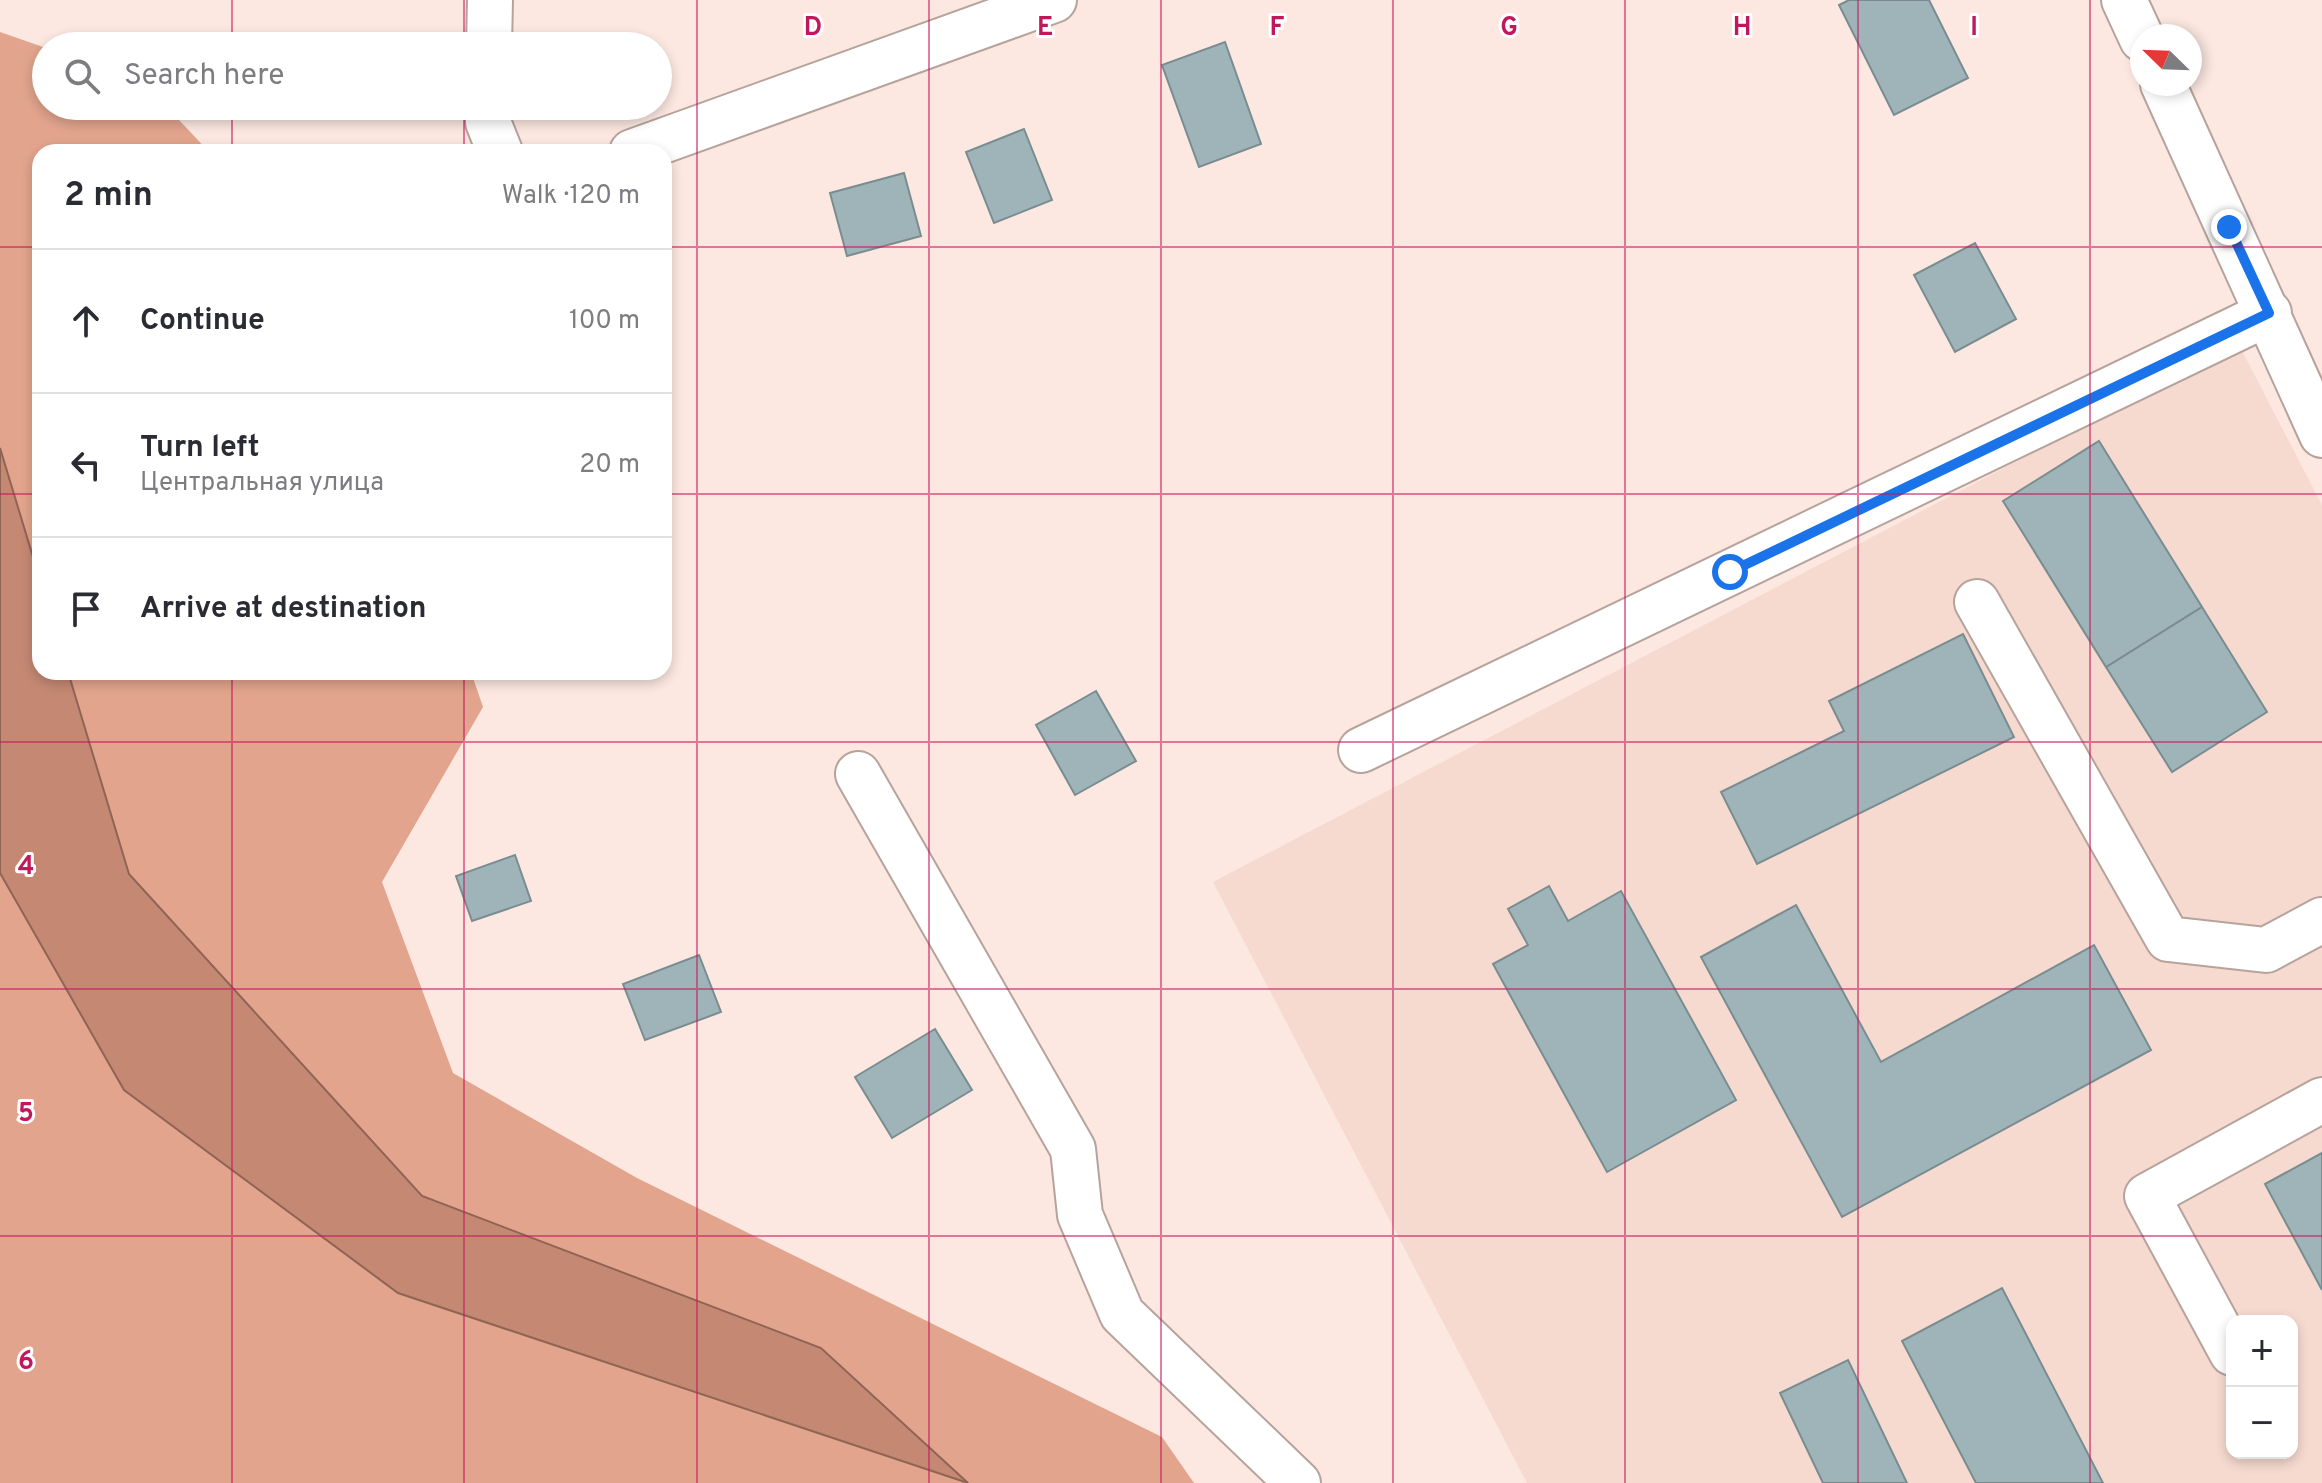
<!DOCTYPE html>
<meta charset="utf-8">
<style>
body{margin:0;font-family:Overpass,sans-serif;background:#f2f2f3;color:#2b2b33}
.controls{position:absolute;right:24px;bottom:24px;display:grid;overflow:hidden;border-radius:16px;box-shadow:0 4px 12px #0003}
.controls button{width:72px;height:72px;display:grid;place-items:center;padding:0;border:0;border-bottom:2px solid #e1e1e2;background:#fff;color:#2b2b33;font:40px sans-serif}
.compass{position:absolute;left:2130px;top:24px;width:72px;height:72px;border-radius:50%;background:#fff;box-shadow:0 4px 12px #0003;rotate:293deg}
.stop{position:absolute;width:24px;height:24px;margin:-18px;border:6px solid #1a73e8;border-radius:50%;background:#fff}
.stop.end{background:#1a73e8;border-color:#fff;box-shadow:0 2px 8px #0008}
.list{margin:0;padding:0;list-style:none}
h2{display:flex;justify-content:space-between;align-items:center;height:104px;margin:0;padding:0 32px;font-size:34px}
h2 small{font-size:26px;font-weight:400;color:#7c7c81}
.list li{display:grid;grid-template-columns:52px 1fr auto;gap:24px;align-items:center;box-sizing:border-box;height:144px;padding:0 32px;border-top:2px solid #e1e1e2}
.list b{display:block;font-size:30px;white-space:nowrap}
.list p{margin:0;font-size:26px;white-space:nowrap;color:#7c7c81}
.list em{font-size:26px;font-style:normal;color:#7c7c81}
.icon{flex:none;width:44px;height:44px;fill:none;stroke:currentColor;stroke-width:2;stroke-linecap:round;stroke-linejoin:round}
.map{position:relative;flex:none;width:2322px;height:1483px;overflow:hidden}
.search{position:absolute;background:#fff;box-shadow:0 4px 12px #0003;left:32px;top:32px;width:640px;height:88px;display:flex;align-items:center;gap:20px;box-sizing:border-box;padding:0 28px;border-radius:44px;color:#7c7c81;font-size:30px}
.panel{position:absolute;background:#fff;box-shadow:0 4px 12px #0003;left:32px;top:144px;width:640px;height:536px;border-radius:24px}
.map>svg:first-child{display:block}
</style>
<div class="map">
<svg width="2322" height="1483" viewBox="0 0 2322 1483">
<rect width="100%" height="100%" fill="#fce8e1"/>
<path fill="#f6dad0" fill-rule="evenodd" d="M2239,345L2322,505V1483H1527L1213,882ZM2232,1321H2292V1453H2232Z"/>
<path fill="#e2a48d" d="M0,32L46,48V106H166L209,152H40V672H471L483,707L382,882L453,1073L637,1178L1162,1437L1194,1483H0Z"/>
<path fill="#c58973" stroke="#906454" stroke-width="2" d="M0,448L40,580V672H68L129,874L422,1196L821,1348L968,1483L398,1293L124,1090L0,873Z"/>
<path fill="#9fb4b8" stroke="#798d91" stroke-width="2" d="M1849,0H1929L1968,78L1894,115L1839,5Z
M1225,42L1261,144L1199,167L1162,65Z
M1024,129L1052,200L994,223L966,152Z
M904,173L921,236L847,256L830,193Z
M1975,243L2016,319L1955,352L1914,275Z
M2099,441L2202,607L2106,667L2003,501Z
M2202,607L2267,712L2172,772L2106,667Z
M1963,634L2014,737L1757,864L1721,792L1844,731L1829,701Z
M1096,691L1136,761L1075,795L1036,725Z
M515,855L531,901L472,921L456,876Z
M1549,886L1568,921L1621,891L1736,1100L1607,1172L1493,964L1528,945L1508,909Z
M1796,905L1881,1062L2094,945L2151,1050L1842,1217L1701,957Z
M699,955L721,1012L645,1040L623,984Z
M935,1029L972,1090L892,1138L855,1077Z
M2322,1153V1290L2265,1184Z
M2002,1288L2103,1483H1976L1902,1341Z
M1848,1360L1907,1483H1823L1780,1393Z"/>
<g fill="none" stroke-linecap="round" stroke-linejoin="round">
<defs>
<path id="minor" d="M2124,0L2142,39
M489,46L490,0
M2163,84L2322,435
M488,106V122L500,152
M632,152L1054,0
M1977,602L2168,939L2266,950L2322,920
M1361,750L2269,313
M858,774L1073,1149L1080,1215L1122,1314L1298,1483
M2232,1353L2147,1196L2322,1100"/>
</defs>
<use href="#minor" stroke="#b6a39c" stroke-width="48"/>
<use href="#minor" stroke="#fff" stroke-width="44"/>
</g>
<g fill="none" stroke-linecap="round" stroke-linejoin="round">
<path stroke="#1a73e8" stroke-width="10" d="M1730,572L2269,313L2229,227"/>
</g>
<path fill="none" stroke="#c2185b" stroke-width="2" stroke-opacity="0.55" d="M232,0V46M464,0V46M697,0V1483M929,0V1483M1161,0V1483M1393,0V1483M1625,0V1483M1858,0V1483M2090,0V1483M232,106V152M464,106V152M0,247H40M664,247H2322M0,494H40M664,494H2322M232,672V1483M464,672V1483M0,742H2322M0,989H2322M0,1236H2322"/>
<g font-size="26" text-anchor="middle" font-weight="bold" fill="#c2185b" stroke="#fff" stroke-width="6" stroke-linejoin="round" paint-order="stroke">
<text x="813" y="35">D</text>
<text x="1045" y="35">E</text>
<text x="1277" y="35">F</text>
<text x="1509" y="35">G</text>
<text x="1742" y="35">H</text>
<text x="1974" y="35">I</text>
<text x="26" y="874">4</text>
<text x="26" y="1121">5</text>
<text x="26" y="1369">6</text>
</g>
</svg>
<div class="controls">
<button>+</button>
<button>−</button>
</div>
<svg class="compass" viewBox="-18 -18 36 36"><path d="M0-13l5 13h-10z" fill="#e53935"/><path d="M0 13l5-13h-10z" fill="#7c7c81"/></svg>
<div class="stop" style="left:1730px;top:572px"></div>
<div class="stop end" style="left:2229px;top:227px"></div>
<div class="search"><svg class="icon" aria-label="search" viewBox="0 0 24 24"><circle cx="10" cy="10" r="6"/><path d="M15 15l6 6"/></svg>Search here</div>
<section class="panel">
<h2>2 min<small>Walk · 120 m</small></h2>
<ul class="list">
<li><svg class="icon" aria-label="ahead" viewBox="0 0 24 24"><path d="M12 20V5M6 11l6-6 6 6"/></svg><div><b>Continue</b></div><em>100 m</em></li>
<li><svg class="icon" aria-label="left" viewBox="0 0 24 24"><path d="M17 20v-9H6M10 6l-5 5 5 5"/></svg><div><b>Turn left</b><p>Центральная улица</p></div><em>20 m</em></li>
<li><svg class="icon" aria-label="arrive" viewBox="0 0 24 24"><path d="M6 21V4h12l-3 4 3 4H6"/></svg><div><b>Arrive at destination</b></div></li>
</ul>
</section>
</div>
